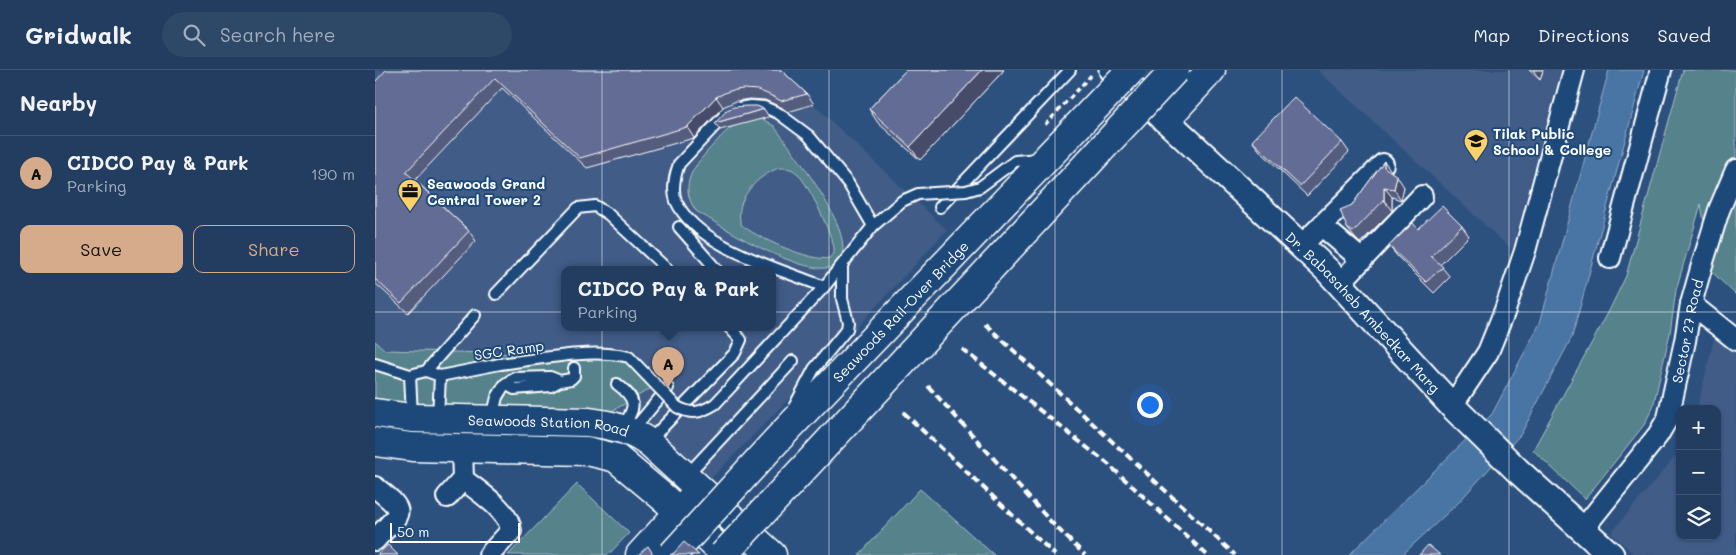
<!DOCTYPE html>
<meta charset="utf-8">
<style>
body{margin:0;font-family:Mali,sans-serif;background:#2e4868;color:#f1f3f6}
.controls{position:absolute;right:15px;bottom:15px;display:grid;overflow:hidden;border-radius:10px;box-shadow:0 1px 4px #0004}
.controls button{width:45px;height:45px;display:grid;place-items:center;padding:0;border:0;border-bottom:1px solid #3f5674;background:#223d5f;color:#f1f3f6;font:25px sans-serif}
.scale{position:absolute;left:15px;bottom:12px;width:130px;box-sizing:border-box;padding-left:5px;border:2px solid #fff;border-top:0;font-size:14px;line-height:18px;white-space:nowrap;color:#fff;-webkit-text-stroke:4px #1f4a7a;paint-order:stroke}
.you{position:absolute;left:774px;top:334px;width:18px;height:18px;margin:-12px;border:4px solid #fff;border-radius:50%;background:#1a73e8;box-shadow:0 0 0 8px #1a73e833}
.badge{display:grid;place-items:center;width:32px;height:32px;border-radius:50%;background:#d6ab8b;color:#111;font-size:16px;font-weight:700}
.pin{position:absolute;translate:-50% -41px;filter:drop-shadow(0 1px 2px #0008)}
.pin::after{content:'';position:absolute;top:26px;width:18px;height:15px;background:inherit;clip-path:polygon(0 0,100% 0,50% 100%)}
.popup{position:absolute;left:186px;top:196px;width:215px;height:65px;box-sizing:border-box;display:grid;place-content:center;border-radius:10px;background:#223d5f;filter:drop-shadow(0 1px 4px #0005);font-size:16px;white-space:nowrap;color:#a2aebd}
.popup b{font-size:19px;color:#f1f3f6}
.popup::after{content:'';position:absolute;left:50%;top:100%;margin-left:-10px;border:10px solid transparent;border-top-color:#223d5f}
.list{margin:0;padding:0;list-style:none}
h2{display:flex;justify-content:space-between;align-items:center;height:65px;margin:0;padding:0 20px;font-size:21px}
h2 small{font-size:16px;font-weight:400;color:#a2aebd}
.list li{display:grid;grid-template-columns:32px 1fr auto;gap:15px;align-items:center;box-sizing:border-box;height:75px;padding:0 20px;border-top:1px solid #3f5674}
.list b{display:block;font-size:19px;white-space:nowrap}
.list p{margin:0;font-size:16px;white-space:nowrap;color:#a2aebd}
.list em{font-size:16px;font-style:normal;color:#a2aebd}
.actions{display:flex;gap:10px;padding:15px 20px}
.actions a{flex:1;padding:11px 0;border:1px solid #d6ab8b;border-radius:10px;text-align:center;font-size:18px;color:#d6ab8b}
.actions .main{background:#d6ab8b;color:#111}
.icon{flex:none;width:28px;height:28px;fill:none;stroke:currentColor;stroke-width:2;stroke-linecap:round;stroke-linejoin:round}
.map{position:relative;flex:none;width:1361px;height:485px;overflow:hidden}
header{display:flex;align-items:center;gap:30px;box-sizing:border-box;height:70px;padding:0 25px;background:#223d5f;border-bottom:1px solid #3f5674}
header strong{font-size:24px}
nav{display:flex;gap:28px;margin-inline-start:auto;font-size:18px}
.search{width:350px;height:45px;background:#2e4868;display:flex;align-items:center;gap:12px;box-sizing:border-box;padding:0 18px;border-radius:28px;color:#a2aebd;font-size:19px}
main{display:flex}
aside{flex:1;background:#223d5f}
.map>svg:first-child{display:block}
</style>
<header>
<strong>Gridwalk</strong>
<div class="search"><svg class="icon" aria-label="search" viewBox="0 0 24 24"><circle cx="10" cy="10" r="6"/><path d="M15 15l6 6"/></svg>Search here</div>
<nav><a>Map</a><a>Directions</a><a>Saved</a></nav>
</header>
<main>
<aside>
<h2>Nearby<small></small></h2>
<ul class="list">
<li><span class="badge">A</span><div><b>CIDCO Pay &amp; Park</b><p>Parking</p></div><em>190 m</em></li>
</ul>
<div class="actions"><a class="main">Save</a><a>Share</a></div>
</aside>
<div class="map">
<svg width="1361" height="485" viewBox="0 0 1361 485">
<rect width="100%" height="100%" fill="#2d517f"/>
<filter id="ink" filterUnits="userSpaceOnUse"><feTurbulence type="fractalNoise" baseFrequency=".02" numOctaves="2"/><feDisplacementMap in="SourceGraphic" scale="10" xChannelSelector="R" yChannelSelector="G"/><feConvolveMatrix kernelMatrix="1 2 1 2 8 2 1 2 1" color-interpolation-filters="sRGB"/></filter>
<g filter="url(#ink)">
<path fill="#415c87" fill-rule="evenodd" d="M0,0H402L572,160L443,299L326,419L273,372L0,343ZM189,199H397V257H189Z
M943,0H1186L1137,180L947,4Z
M1341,261L1361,278V485H1260L1236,463L1305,381V466H1342V339H1322Z"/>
<path fill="#55828b" stroke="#aac0c5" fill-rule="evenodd" d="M1308,0H1361V225L1337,202L1326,134L1301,220L1295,263L1278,337L1269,355L1210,429L1158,380L1233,243L1251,206Z
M381,49L389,50L399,56C415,78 485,165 464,191C461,195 457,198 452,198C443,199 433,196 425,194C387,182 355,161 321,141C302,114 320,95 339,74C345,68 351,60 359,56C365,52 374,51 381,49ZM404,98C411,98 416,98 422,103C436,118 453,157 459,177V184L454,188C439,193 377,166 366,154C358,130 383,105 404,98Z
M0,271L10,280L248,287L280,316L232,344L0,333Z
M202,414L254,463L233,485H133Z
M545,419L619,485H484Z"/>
<path fill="#4975a4" stroke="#92acc8" d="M1234,0H1269L1197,267L1146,364L1082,434L1027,485H974L1117,344L1165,253Z"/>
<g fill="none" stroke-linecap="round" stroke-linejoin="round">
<defs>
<path id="service" d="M565,137L695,0
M304,157L341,199
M121,224L203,138L220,136L233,144L292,199
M0,294L35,305L51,301L100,245
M51,301L65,306L125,294
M35,305L37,346
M130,314L139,319L176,316L185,311L196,309L199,306V298
M242,314C263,330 261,337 247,358
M63,348L65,306
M117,348L122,327L130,314L139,308L175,307L185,311
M257,361L293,318
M274,371L360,283L366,270L354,257
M312,405L418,291"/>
<g id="minor">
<path d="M947,156L987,190"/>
<path d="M926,176L1008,94"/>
<path d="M1235,188L1286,0"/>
<path d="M964,214L1047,126"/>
<path d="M1316,234L1361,270"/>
<path d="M1077,336L1113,282L1130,240L1150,181L1199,0"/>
<path d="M87,378L88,409C104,422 135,441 136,461L114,485"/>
<path d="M0,417C34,444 26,441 0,470"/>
<path d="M72,427L88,409"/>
<path id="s1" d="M1208,459L1283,365L1293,348L1310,271L1316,234L1327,195L1344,140L1361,100"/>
</g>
<g id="tertiary">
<path id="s2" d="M737,0L952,200L1077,336L1142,400L1236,485"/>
</g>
<g id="secondary">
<path d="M791,49L836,0"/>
<path id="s3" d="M0,343L37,348L213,352C237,355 253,359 273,372L397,485"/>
<path d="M0,372L37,377L212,381L241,388L290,429L351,485"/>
<path d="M265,485L316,429"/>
</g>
</defs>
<use href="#service" stroke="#fff" stroke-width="14"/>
<use href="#minor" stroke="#fff" stroke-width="24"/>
<use href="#tertiary" stroke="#fff" stroke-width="29"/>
<use href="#secondary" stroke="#fff" stroke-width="31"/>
<path stroke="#fff" stroke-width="3" stroke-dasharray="5 4" stroke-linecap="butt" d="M670,55L717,4"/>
<use href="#service" stroke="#1f4a7a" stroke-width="10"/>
<use href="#minor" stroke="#1f4a7a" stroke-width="20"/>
<use href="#tertiary" stroke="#1f4a7a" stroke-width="25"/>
<use href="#secondary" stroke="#1f4a7a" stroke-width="28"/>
<path stroke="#fff" stroke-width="4" stroke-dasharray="8 4" stroke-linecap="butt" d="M610,254L860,485
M587,279L733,394L832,485
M553,316L677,453L710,485
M528,342L680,485"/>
<defs>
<path id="service-bridge" d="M364,38L376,36L389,37L403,43L434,66L473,113L498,156
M349,46L304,94C300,105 297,120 301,131C321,177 407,199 449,217
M125,294C165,289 215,278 254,287L302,337C317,345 325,343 340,334L449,217L498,156L527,131L543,124L591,121L605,117L640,91L663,89
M419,337L439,299L472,259L473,252L467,229V195"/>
<g id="secondary-bridge">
<path id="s4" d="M297,485L401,371L756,0"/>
<path d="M348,485L800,0"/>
</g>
</defs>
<use href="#service-bridge" stroke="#fff" stroke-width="14" stroke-linecap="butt"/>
<use href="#secondary-bridge" stroke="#fff" stroke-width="31" stroke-linecap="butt"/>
<use href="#service-bridge" stroke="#1f4a7a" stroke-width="10"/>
<use href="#secondary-bridge" stroke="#1f4a7a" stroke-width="28"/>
</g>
<path fill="#555d7f" stroke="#fff" d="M406,0L432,24L439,34L413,42L406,37L390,30L375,29L361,31L348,37L319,68L212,98L127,18L40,110L94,161L101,171L33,243L0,213V12Z
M531,0H629L545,90L503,53L494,39Z
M1154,0H1168L1165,10Z
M389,39L394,47L345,60L340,53Z
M877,71L967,72L974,82L932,126L885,81Z
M1009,91L1017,103L1029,117L1026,130L1017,127V141L985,173L980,168L972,158L977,135Z
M1087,156L1094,166L1065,195L1075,207L1059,223L1022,186L1014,176L1043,159Z"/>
<path fill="#454c68" stroke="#fff" d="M607,0H629L545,90L535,77Z
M1158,0H1168L1165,10Z
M341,27L348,37L319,68L312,57Z
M1009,91L1017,102V108L1009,97Z
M1022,106L1029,117L1026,130L1019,119Z
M1009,117L1017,127V141L1009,130Z"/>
<path fill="#636c94" stroke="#fff" d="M11,0H406L432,24L406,31L399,27L383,20L368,19L354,21L341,27L312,57L205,88L120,8L31,102L94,161L26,233L0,209V12Z
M531,0H607L535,77L494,39Z
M919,27L967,72L925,116L877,71Z
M371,36H382L389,39L340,53L352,40L359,37Z
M1009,91V97L1022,106L1019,119L1009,117V130L978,162L972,158L965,140L977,135Z
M1067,136L1087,156L1056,186L1068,197L1051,212L1014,176L1038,153L1043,159Z
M309,472L324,485H295L299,483Z
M13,475L23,485H2Z
M1053,475L1065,485H1044Z
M273,476L278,484L280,485H263Z"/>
</g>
<path fill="none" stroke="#fff" stroke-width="1" stroke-opacity="0.55" d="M227,0V485M454,0V485M680,0V485M907,0V485M1134,0V485M0,242H1361"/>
<defs>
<symbol id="university-pin" viewBox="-11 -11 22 30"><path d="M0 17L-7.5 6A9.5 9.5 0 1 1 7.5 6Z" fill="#ffd166" stroke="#1f4a7a"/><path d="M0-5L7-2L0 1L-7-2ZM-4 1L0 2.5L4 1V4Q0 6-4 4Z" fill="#111"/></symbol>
<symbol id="office-pin" viewBox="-11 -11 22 30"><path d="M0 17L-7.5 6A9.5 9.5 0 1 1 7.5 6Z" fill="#ffd166" stroke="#1f4a7a"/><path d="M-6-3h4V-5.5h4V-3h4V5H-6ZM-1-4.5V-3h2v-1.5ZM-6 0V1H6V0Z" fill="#111"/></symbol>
</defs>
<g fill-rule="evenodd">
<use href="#university-pin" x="1087" y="57" width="28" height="38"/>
<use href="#office-pin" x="21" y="107" width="28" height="38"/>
</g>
<g text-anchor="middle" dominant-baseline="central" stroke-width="4" stroke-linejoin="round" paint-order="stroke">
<g font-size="14" font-weight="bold" fill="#fff" stroke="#1f4a7a" text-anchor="start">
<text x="1118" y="63">Tilak Public<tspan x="1118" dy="16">School &amp; College</tspan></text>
<text x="52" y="113">Seawoods Grand<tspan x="52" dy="16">Central Tower 2</tspan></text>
</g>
<g font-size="14" fill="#fff" stroke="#1f4a7a">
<text stroke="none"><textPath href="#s4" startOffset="334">Seawoods Rail-Over Bridge</textPath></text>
<text stroke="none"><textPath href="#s2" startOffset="349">Dr. Babasaheb Ambedkar Marg</textPath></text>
<text stroke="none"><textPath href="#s1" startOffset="229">Sector 27 Road</textPath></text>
<text transform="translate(134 280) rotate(-8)">SGC Ramp</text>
<text stroke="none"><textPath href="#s3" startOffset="174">Seawoods Station Road</textPath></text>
</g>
</g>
</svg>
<div class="controls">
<button>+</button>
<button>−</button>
<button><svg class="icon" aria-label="layers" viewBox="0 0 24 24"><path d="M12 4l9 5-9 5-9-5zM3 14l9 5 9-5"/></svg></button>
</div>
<div class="scale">50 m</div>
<div class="you"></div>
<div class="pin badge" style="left:293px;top:318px">A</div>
<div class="popup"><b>CIDCO Pay &amp; Park</b>Parking</div>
</div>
</main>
